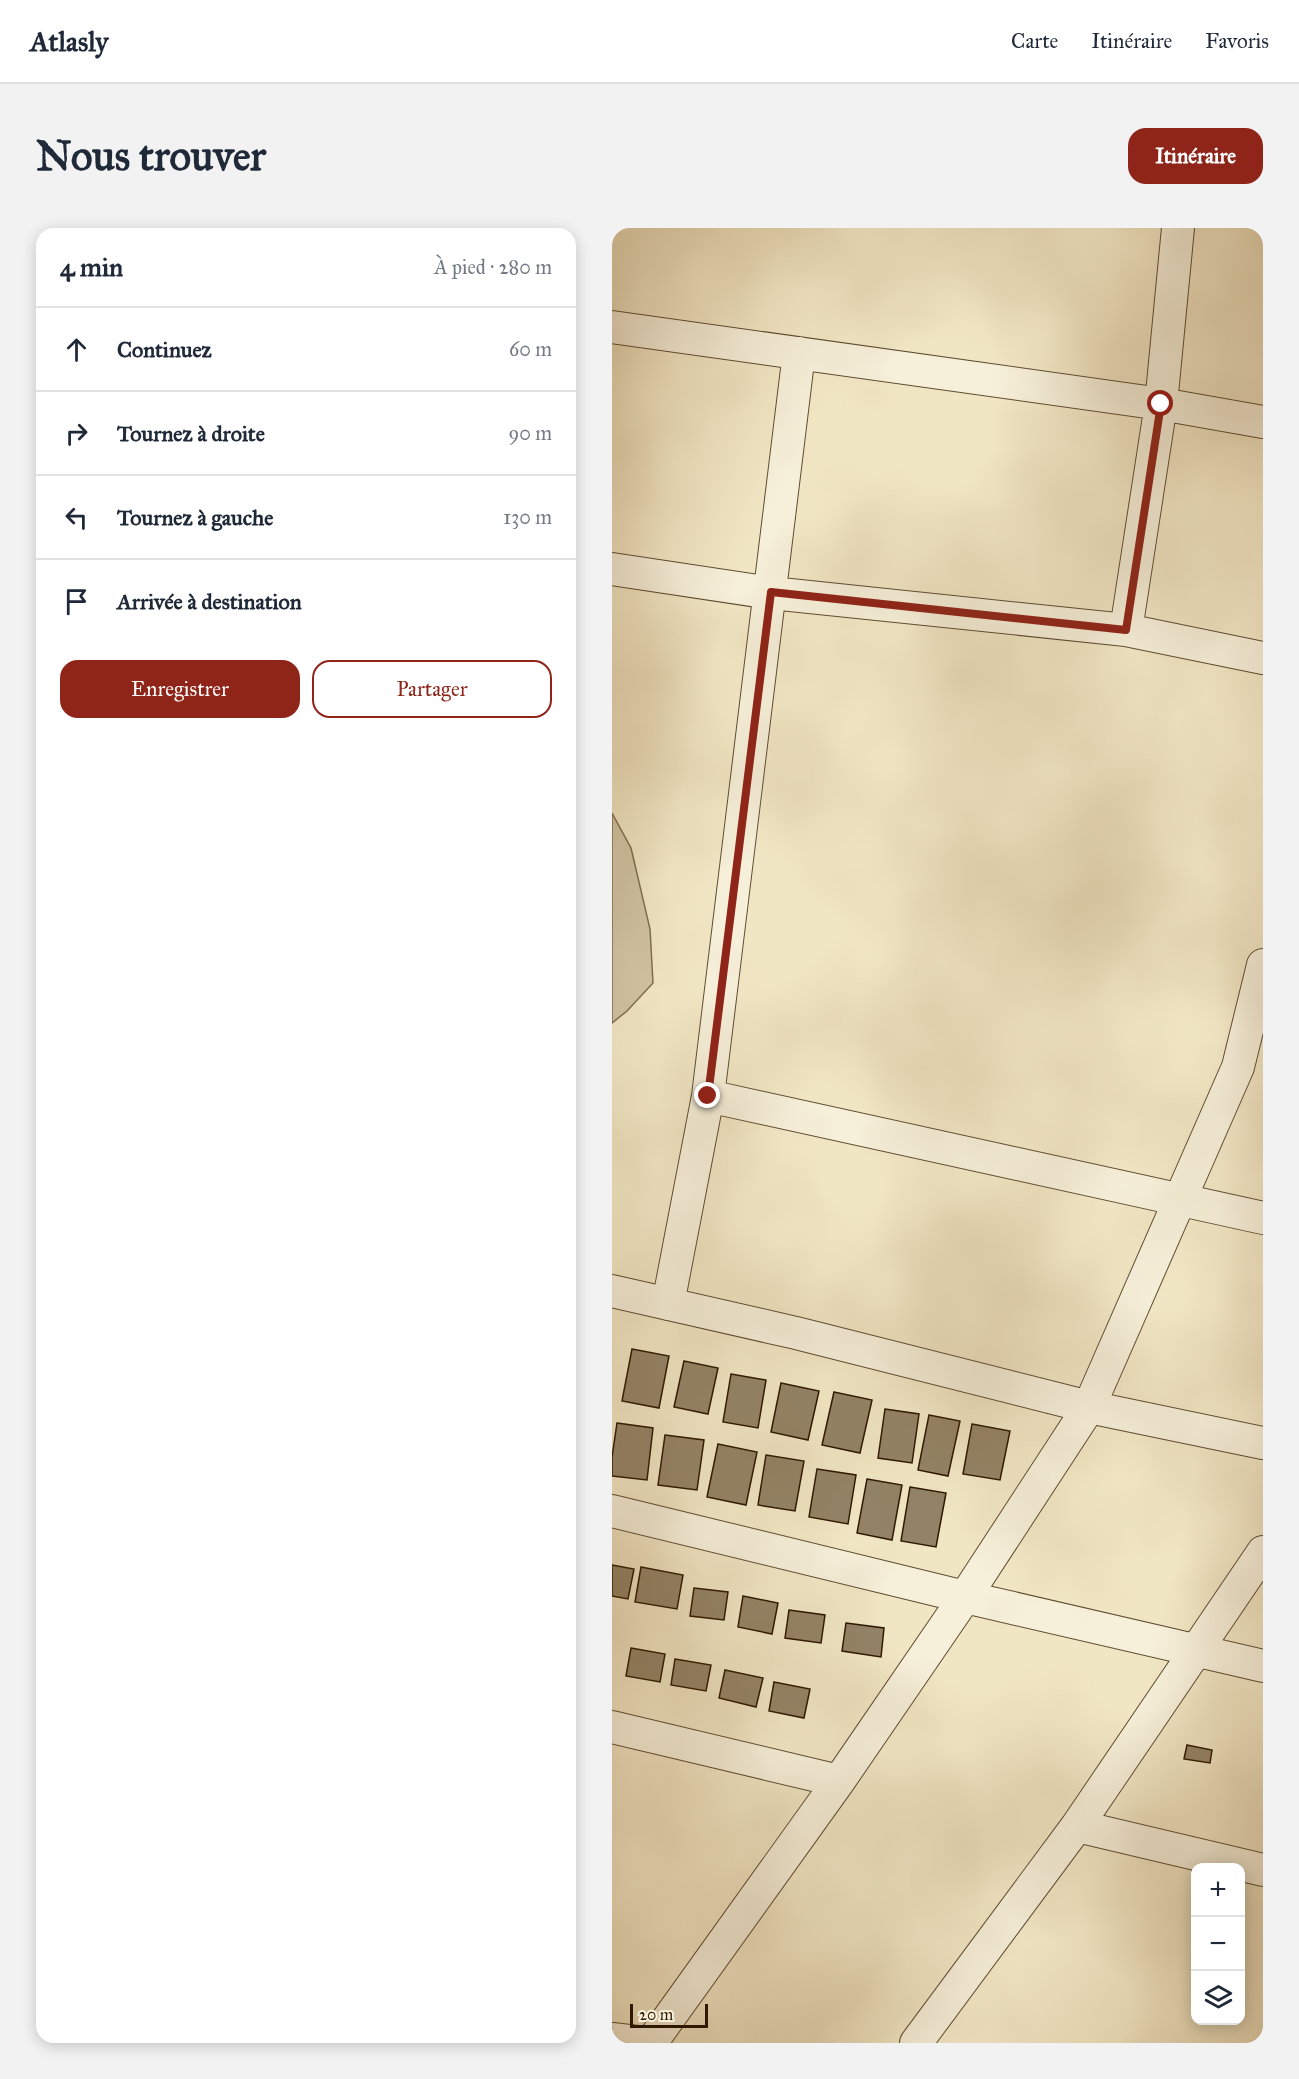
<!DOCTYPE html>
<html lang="fr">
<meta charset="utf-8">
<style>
body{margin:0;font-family:"IM FELL Great Primer",serif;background:#f2f2f3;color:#1f2937}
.controls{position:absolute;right:18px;bottom:18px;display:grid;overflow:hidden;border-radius:12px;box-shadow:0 3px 15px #0003}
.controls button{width:54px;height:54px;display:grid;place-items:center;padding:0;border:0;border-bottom:2px solid #e0e1e3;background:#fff;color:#1f2937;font:30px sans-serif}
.scale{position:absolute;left:18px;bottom:15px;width:78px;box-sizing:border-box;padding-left:6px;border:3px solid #2e1800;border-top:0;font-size:16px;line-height:21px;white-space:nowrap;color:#2e1800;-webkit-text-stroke:4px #f6efd9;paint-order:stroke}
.stop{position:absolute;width:18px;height:18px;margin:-14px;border:4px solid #8f2418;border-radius:50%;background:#fff}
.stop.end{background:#8f2418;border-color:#fff;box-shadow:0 2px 6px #0008}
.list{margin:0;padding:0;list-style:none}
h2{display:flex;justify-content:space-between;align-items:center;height:78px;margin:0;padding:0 24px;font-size:26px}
h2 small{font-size:20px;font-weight:400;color:#747a83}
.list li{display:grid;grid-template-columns:39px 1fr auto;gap:18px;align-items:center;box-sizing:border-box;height:84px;padding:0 24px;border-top:2px solid #e0e1e3}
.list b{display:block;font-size:22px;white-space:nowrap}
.list em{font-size:20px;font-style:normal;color:#747a83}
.actions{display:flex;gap:12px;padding:18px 24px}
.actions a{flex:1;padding:14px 0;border:2px solid #8f2418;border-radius:18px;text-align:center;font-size:21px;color:#8f2418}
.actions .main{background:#8f2418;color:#fff}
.icon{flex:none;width:33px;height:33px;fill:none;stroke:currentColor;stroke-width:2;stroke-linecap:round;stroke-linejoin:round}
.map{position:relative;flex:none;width:651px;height:1815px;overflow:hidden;border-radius:18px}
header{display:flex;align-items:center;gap:36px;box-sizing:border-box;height:84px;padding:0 30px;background:#fff;border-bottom:2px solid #e0e1e3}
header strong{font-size:28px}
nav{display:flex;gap:33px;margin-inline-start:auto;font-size:21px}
.intro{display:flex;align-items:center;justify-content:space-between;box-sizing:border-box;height:144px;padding:0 36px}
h1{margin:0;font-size:42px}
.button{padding:15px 27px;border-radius:18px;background:#8f2418;color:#fff;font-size:21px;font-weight:700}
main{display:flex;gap:36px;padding:0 36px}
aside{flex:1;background:#fff;border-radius:18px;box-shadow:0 3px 15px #0003}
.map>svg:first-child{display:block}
</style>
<header>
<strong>Atlasly</strong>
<nav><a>Carte</a><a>Itinéraire</a><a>Favoris</a></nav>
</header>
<div class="intro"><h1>Nous trouver</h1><a class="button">Itinéraire</a></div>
<main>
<aside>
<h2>4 min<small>À pied · 280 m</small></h2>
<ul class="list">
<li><svg class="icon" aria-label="ahead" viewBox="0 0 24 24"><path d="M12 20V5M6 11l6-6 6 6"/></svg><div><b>Continuez</b></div><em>60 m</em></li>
<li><svg class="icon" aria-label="right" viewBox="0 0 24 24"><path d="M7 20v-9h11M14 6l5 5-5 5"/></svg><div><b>Tournez à droite</b></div><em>90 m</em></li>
<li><svg class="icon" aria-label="left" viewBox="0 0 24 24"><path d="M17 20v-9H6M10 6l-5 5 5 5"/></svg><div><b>Tournez à gauche</b></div><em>130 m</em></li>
<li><svg class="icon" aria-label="arrive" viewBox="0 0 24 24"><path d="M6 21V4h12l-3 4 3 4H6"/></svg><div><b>Arrivée à destination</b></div></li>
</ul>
<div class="actions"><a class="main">Enregistrer</a><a>Partager</a></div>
</aside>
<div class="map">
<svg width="651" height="1815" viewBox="0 0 651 1815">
<rect width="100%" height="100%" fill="#f1e6c4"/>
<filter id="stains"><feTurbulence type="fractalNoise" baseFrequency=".00333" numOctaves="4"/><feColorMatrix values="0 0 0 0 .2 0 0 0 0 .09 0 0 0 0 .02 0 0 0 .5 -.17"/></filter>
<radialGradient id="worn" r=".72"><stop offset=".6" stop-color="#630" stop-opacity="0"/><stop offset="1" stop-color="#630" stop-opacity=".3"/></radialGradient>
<path fill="#d0c3a3" stroke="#7f6e52" stroke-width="1.5" d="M0,585L19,620L38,701L41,755L15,783L0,795Z"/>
<path fill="#938366" stroke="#2e1800" stroke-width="1.5" d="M20,1121L57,1128L47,1180L10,1173Z
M72,1133L106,1140L96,1186L62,1179Z
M119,1146L154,1152L146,1200L111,1194Z
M169,1155L207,1163L196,1212L159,1204Z
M222,1164L260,1172L248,1225L210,1217Z
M273,1181L307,1186L300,1235L266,1230Z
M317,1187L348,1193L336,1248L306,1242Z
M5,1195L41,1200L35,1252L0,1248V1229Z
M360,1196L398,1203L388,1252L351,1246Z
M53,1207L92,1212L85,1262L46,1257Z
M106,1216L145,1224L134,1277L95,1269Z
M154,1227L192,1233L183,1283L146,1277Z
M205,1241L244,1247L236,1296L197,1289Z
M255,1251L290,1257L280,1312L245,1305Z
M298,1259L334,1265L324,1319L289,1313Z
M0,1337L22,1341L16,1371L0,1368Z
M29,1339L71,1347L65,1381L23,1374Z
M82,1360L116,1364L112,1392L78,1388Z
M131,1368L166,1375L160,1406L126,1399Z
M177,1382L213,1387L209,1415L173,1410Z
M234,1395L272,1400L269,1429L230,1423Z
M19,1420L53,1426L48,1454L14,1448Z
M63,1431L99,1437L94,1463L59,1457Z
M113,1442L151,1450L144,1479L107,1470Z
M162,1454L198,1461L192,1490L157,1483Z
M575,1517L600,1522L598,1535L572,1531Z"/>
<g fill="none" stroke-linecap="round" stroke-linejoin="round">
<defs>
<path id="minor" d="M0,99L549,176L651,194
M0,341L159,365L514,402L651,430
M514,402L549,176L566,0
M96,868L651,990
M0,1063L184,1105L477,1179L651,1215
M56,1076L96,868L187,125
M0,1283L353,1369L651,1438
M0,1499L227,1553
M465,1598L651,1642
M0,1811L34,1815
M39,1815L227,1553L353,1369L477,1179L626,839L651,737
M304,1815L465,1598L651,1324"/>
</defs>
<use href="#minor" stroke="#5f4c31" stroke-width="34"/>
<use href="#minor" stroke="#f6efd9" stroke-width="32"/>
</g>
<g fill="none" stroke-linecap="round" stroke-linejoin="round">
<path stroke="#8f2418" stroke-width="8" d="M96,868L159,364L514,402L549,176"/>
</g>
<rect width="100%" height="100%" filter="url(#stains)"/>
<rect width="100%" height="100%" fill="url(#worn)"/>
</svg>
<div class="controls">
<button>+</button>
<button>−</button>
<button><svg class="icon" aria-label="layers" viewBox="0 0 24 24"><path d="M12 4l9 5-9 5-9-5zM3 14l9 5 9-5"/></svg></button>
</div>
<div class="scale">20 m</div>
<div class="stop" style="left:549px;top:176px"></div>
<div class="stop end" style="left:96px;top:868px"></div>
</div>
</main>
